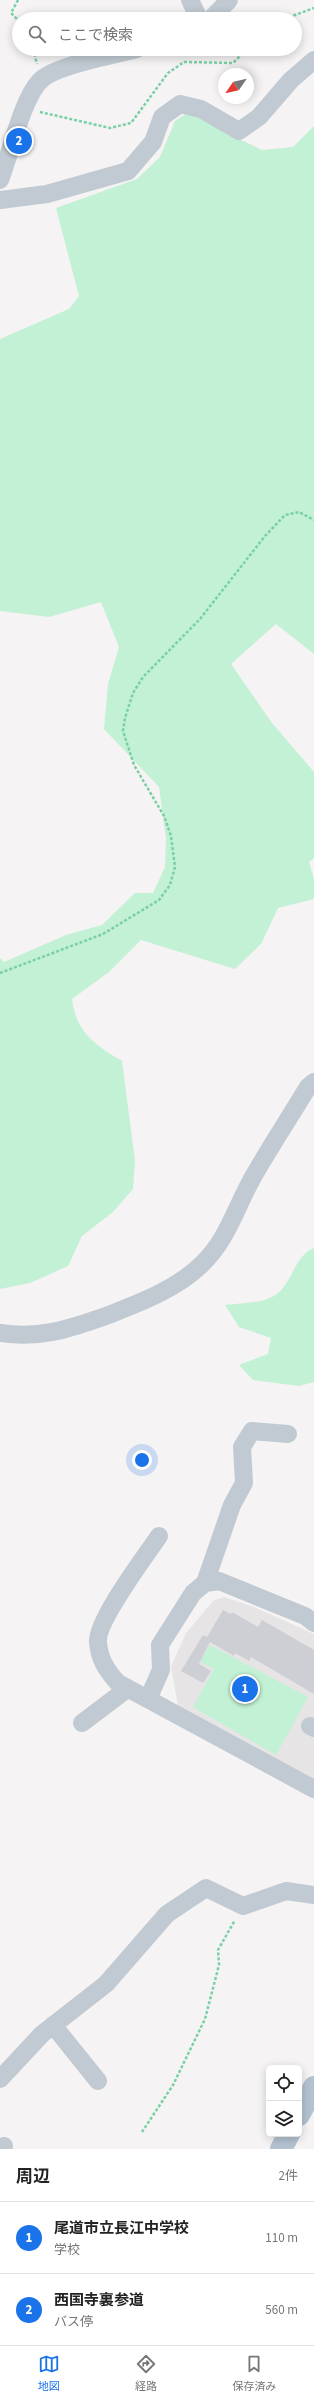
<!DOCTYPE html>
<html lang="ja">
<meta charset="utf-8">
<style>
body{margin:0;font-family:"Source Sans 3","Noto Sans JP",sans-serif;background:#f2f2f2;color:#222}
.controls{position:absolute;right:12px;bottom:12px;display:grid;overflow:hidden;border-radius:6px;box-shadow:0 2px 10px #0003}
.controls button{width:36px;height:36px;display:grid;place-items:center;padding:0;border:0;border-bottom:1px solid #e0e0e0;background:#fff;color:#222;font:20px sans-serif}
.compass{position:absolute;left:218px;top:68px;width:36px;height:36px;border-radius:50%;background:#fff;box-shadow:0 2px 10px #0003;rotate:236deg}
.you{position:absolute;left:142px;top:1460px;width:14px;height:14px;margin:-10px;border:3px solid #fff;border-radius:50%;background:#1a73e8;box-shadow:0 0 0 6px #1a73e833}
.badge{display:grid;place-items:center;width:26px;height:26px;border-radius:50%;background:#1a73e8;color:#fff;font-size:13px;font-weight:700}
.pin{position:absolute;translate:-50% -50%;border:2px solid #fff;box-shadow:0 1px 4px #0006}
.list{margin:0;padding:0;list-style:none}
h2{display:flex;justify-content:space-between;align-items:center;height:52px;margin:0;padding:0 16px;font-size:17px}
h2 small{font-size:13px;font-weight:400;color:#767676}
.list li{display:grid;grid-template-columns:26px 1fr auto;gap:12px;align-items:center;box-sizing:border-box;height:72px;padding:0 16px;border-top:1px solid #e0e0e0}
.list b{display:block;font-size:15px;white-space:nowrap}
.list p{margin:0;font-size:13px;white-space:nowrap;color:#767676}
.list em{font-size:13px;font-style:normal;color:#767676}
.icon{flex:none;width:22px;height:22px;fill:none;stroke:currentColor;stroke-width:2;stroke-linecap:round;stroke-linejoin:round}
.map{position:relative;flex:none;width:314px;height:2149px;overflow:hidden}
.search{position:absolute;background:#fff;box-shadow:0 2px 10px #0003;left:12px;right:12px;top:12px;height:44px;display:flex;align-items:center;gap:10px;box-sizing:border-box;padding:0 14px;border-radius:22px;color:#767676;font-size:15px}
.sheet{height:196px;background:#fff}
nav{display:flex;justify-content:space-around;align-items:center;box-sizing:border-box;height:56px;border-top:1px solid #e0e0e0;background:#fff;font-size:11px;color:#767676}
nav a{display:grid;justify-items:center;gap:2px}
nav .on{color:#1a73e8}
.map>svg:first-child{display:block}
</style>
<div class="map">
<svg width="314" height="2149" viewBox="0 0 314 2149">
<rect width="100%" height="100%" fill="#f5f3f3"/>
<path fill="#e6e4e5" d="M224,1597L254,1607L314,1634V1784L179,1711L171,1667L186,1633L213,1601Z"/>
<path fill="#c3f1d5" d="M193,109L235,137L262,150L293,147L314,126V654L276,624L231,664L272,723L314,772V858L309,862L314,879V899L278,908L261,944L235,969L141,940L109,972L72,999C76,1032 95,1045 122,1061L135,1161L133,1189L113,1212L82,1236L68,1266L30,1283L0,1289V958L4,962L66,935L102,925L135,893H153L165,867L166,838L159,787L104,729L108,684L119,647L101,602L49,617L0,611V339L69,309L79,296L56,208L137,179L160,157L175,121Z
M314,1248V1382L299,1386L253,1380L239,1365L268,1354L271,1338L239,1327L225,1305C241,1303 265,1304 278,1293C293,1281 295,1255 314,1248Z
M210,1645L308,1697L276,1755L193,1707L214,1669L200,1662Z"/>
<path fill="#cdcfd5" d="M223,1610L231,1614L232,1612L258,1627L262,1620L314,1650V1694L251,1657L249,1661L235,1653L234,1656L210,1642L199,1664L211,1671L203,1683L181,1671L203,1635L207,1637Z"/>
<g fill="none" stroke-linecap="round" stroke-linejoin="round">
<path stroke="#7ad0a6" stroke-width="2.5" stroke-dasharray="3 2" stroke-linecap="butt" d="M18,0L11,13L19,21
M284,19L314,8
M33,49L37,64
M40,112L110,128L131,123L168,73L184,62L233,63L247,49
M0,973L103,934L159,900L170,885L175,867L171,836L164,816L134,765L123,731L125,718L133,693L143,677L200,619L265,536L285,515L299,512L314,520
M142,2132L173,2085L205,2019L219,1965L218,1950L235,1920"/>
<path stroke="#c1cad2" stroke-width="18" d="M190,0L199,19
M211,19L229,0
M0,180C10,155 23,95 42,79C58,65 114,55 137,49
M0,200L47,194L128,171L153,142L162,117L180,104L201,109L239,131L259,117L291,80L314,60
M0,1333C40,1339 69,1329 106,1316C139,1303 175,1290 201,1265C227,1241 236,1207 253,1177C270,1147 290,1117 308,1087L314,1082
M159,1536C145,1557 96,1621 98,1642C99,1659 107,1671 118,1683L314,1789
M205,1583L232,1505L244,1483L242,1447L252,1431L288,1434
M148,1699L161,1670L160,1645L193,1593L205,1583L219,1581L305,1616L314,1623
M82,1723L123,1692L125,1687
M310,1726L314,1728
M53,2025L98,2081
M0,2079L42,2034L106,1984L167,1914L206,1888L243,1906L286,1891L314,1895
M0,2149L4,2146"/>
<path stroke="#b3c2d1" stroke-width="22" d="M299,2115L314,2087
M281,2149L289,2134"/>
</g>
</svg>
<div class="controls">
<button><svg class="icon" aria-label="locate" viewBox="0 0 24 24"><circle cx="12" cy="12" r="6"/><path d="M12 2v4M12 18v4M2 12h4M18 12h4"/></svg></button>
<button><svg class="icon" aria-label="layers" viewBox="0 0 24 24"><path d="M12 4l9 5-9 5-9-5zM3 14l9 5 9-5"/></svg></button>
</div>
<svg class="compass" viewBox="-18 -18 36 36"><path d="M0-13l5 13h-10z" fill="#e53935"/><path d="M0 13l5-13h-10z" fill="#767676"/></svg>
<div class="you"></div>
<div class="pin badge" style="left:245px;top:1689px">1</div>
<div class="pin badge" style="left:19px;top:141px">2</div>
<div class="search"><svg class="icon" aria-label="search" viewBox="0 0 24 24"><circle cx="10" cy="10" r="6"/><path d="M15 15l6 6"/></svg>ここで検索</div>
</div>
<section class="sheet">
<h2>周辺<small>2件</small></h2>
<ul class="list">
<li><span class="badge">1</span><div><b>尾道市立長江中学校</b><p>学校</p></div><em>110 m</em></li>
<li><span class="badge">2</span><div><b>西国寺裏参道</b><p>バス停</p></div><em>560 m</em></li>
</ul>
</section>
<nav>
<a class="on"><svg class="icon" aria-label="map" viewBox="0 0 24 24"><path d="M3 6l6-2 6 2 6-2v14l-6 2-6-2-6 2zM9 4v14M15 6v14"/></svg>地図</a>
<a><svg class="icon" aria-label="directions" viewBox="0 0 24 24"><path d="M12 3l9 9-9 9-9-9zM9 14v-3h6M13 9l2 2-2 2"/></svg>経路</a>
<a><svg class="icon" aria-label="saved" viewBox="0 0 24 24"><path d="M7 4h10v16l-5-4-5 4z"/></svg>保存済み</a>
</nav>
